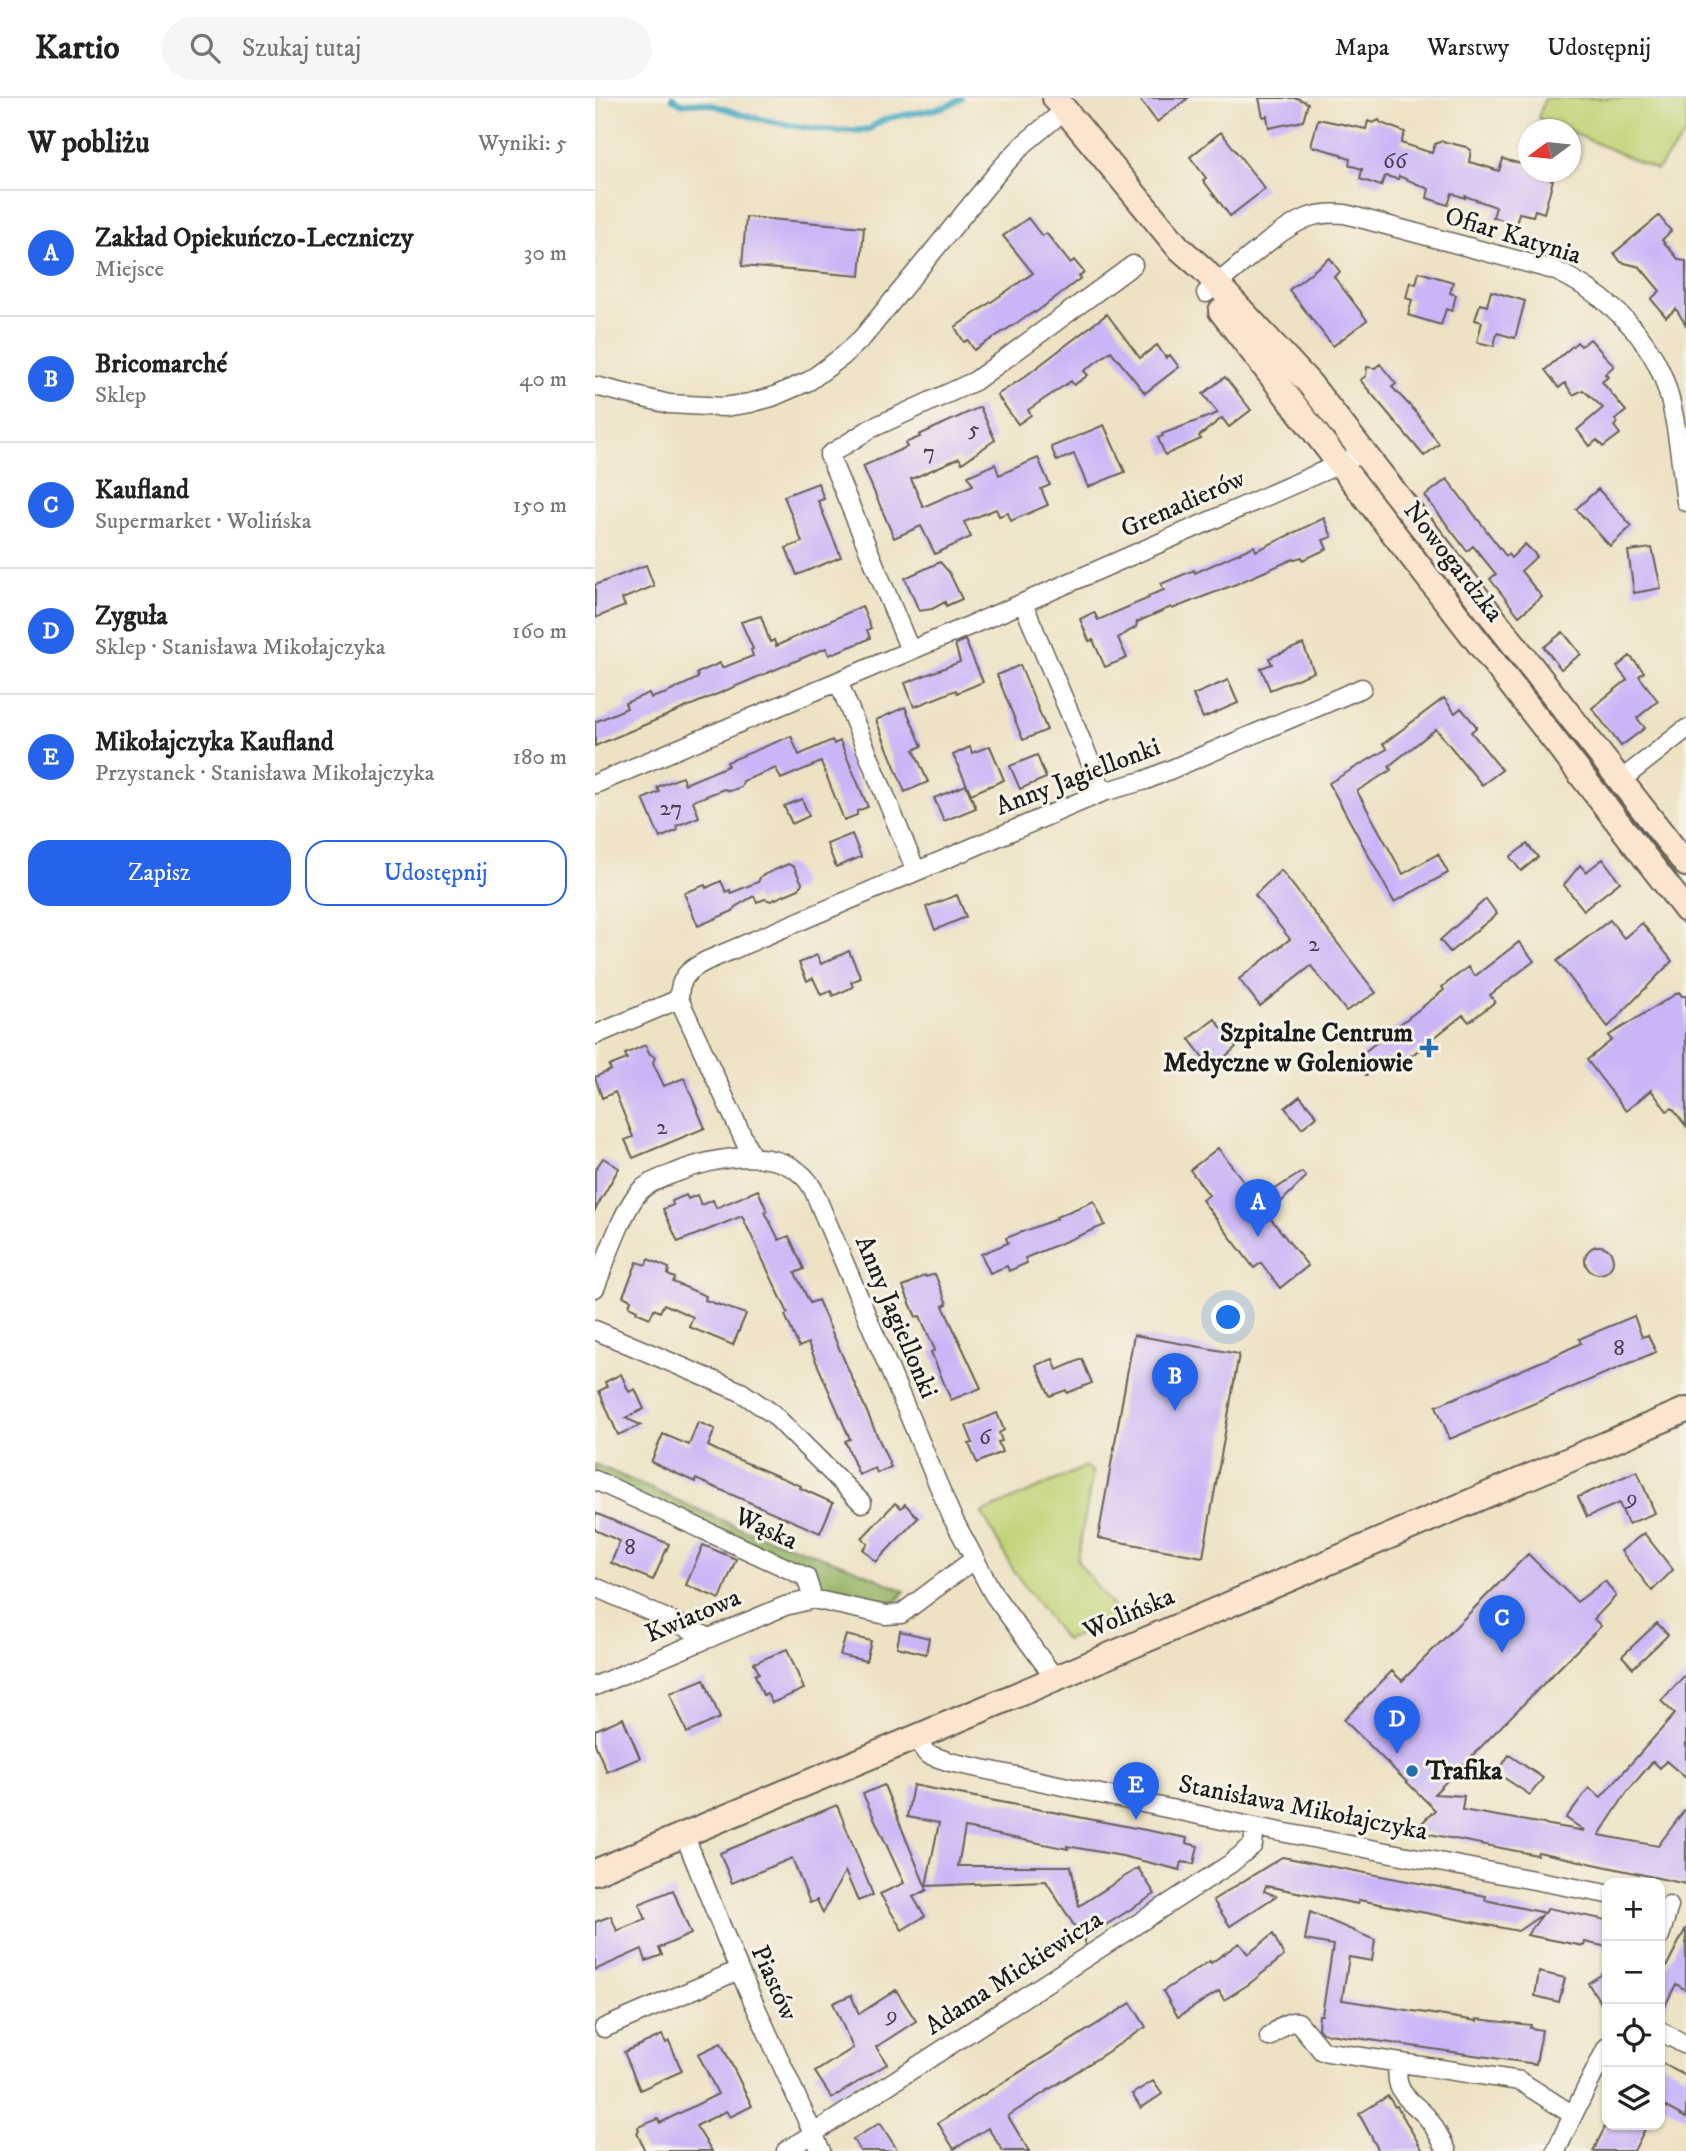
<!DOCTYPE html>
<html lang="pl">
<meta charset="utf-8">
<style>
body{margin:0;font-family:"IM FELL DW Pica",serif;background:#f6f6f6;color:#222}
.controls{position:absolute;right:21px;bottom:21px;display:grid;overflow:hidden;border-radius:14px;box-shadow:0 2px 5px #0004}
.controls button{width:63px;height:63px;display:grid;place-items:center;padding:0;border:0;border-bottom:2px solid #e0e0e0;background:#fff;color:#222;font:35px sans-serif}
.compass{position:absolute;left:923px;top:21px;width:63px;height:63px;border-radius:50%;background:#fff;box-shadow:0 2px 5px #0004;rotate:255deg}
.you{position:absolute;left:634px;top:1220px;width:24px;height:24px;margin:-18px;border:5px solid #fff;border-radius:50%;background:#1a73e8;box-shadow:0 0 0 10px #1a73e833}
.badge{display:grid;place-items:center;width:46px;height:46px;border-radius:50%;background:#2563eb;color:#fff;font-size:23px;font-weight:700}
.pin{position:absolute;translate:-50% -58px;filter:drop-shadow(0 2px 4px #0008)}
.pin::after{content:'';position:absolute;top:37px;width:24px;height:21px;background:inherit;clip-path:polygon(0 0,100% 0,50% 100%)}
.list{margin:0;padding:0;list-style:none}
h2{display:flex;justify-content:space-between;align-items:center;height:91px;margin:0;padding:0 28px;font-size:30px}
h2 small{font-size:23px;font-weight:400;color:#767676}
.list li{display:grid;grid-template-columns:46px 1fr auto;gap:21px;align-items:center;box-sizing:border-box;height:126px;padding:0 28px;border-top:2px solid #e0e0e0}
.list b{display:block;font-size:26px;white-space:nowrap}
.list p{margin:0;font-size:23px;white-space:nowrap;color:#767676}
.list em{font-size:23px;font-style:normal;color:#767676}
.actions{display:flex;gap:14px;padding:21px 28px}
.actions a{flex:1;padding:16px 0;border:2px solid #2563eb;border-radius:21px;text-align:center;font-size:24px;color:#2563eb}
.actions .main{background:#2563eb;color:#fff}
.icon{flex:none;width:38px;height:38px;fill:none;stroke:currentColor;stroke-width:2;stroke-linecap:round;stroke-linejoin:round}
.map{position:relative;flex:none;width:1091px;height:2053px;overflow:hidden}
header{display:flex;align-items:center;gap:42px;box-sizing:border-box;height:98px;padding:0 35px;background:#fff;border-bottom:2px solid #e0e0e0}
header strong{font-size:33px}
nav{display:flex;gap:38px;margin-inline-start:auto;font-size:24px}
.search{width:490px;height:63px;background:#f6f6f6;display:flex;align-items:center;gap:18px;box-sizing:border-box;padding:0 24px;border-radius:38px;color:#767676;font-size:26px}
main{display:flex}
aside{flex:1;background:#fff}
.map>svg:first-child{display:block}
</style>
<header>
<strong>Kartio</strong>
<div class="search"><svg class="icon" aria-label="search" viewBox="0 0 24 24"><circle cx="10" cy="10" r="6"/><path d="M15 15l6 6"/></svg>Szukaj tutaj</div>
<nav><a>Mapa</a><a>Warstwy</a><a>Udostępnij</a></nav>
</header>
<main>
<aside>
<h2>W pobliżu<small>Wyniki: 5</small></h2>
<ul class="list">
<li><span class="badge">A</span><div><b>Zakład Opiekuńczo-Leczniczy</b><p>Miejsce</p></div><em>30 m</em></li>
<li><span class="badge">B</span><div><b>Bricomarché</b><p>Sklep</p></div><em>40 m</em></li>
<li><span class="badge">C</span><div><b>Kaufland</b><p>Supermarket · Wolińska</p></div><em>150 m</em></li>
<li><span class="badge">D</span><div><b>Zyguła</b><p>Sklep · Stanisława Mikołajczyka</p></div><em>160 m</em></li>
<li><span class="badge">E</span><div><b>Mikołajczyka Kaufland</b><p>Przystanek · Stanisława Mikołajczyka</p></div><em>180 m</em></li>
</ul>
<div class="actions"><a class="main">Zapisz</a><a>Udostępnij</a></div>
</aside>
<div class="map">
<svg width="1091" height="2053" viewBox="0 0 1091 2053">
<rect width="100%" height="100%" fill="#f7f3e8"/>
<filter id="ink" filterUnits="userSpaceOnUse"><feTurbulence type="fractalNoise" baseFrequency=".0143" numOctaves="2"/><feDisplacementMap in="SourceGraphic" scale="14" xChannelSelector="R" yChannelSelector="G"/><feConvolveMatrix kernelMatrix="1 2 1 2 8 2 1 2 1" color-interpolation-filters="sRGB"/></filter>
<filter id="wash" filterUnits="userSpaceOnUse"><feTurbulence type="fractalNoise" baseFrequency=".00686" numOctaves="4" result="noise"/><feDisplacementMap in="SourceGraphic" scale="28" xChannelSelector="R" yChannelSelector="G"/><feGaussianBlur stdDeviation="1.57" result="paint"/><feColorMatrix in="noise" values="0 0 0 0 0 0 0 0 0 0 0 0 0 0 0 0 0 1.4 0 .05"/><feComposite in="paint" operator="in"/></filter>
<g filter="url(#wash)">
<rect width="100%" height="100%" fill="#eee2c4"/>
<path fill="#c1d376" stroke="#6e7849" stroke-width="2" d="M950,0H1091V36L1062,72L976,34V32L969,31L943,20Z
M490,1369L498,1374L482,1462L526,1520L470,1542L420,1475L387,1415Z"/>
<path fill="#98b567" stroke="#5a6842" stroke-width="2" d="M0,1366L145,1430L256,1469L310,1493L301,1504C238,1497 180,1471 123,1445C82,1427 41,1408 0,1390Z"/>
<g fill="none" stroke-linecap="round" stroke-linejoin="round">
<path stroke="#40a9c0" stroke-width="6" d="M77,0L88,6C114,1 131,13 156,19C191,27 240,37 275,31C296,10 341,20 366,0"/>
</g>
<g id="blocks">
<path fill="#cab6f7" d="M544,0H593L562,24Z
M664,0H702L713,5L708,23L674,30L672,18L668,19Z
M723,21L771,31L773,23L778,25L784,22L786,25L810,34L806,45L837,55L840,46L847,43L871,49L876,52L874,64L889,68L904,73L908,61L934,68V74H943L942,78L958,82L949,115L940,112L938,118L924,115L921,126L898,119L901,109L870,98V100L857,95L853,107L832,100L834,91L804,78L803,81L790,78L786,88L765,81L767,71L754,67L755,61L746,58V56L716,48Z
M626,34L670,91L635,118L608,82L611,80L595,59Z
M1064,118L1076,133L1067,142L1084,162L1091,163V227L1081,211L1071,219L1056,201L1065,193L1045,169L1026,164L1019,155Z
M151,119L269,129L265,178L147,168Z
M433,120L447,138L451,135L475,165L479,162L489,174L484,178L486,180L440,215L439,214L379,252L373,242L369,244L360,229L438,175L408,138Z
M735,160L745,174L739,179L772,222L738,248L694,192Z
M824,174L858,184L855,195L861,197L857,213L851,211L846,227L813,217L817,202L811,200L815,184L821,186Z
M896,193L930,203L920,240L902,235L899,248L882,244L887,224L880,222L885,206L892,208Z
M512,216L545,260L562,247L571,260L575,257L584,269L550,295L516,253L489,273L493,277L479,287L476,283L433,312L436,317L423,326L402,297L428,280Z
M995,241L1019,268L1010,276L1013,279L1007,284L1031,313L1020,322L1022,325L1019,328L1025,336L1008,349L1002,342L995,348L982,332L1008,310L988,292L978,297L970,285L964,290L950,272L982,244L986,248Z
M785,266L801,286L797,289L820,313L844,346L829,358L765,282L771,278L772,269L780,270Z
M630,279L656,312L634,329L627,320L604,338L606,341L570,357L563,340L568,338L567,336L623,315L608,296Z
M385,309L400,342L367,365L364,360L316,381L328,409L378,387L373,378L400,366L404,377L443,360L455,387L446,391L453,407L416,423L413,415L404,418L401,411L369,424L376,439L340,456L326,428L299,440L268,368L312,349L310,345L325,339L324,337Z
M509,327L530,374L493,389L479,356L462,363L456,349Z
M852,381L911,458L913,456L916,460L930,446L942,458L926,473L947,499L924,518L895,481L901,476L878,448L872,453L830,398Z
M223,385L229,401L223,403L246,459L202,477L191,450L207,444L189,398Z
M1003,391L1037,428L1015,448L981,411Z
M729,420L737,439L728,442L732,451L708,462L707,459L696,462L641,486L577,511L576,509L542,524L541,529L523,540L532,560L510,569L498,542L494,543L485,521L499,514L503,522L554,500L553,498L569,492L566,486L599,472L600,475L659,448L661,453Z
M1057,450L1066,490L1039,495L1033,453Z
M345,464L354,474L367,501L351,508L350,504L337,511L324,513L310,480Z
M51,467L59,488L27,501L30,508L0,520V487Z
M267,508L276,530L272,532L275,540L267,544L234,557L231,550L0,648V624L32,610L30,605L54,595L56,600L72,595L103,580L102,575L125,565L127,570L158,558L156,552L158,551L146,524L166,518L175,544L179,542L181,548Z
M968,534L986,556L966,571L949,549Z
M370,542L388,584L362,595L361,592L319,609L310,585L365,564L360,546Z
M708,546L719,574L675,592L666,570L677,566L674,560Z
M1035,558L1049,574L1044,578L1063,603L1042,620L1050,630L1026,648L997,610L1032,582L1022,569Z
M425,567L452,632L428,642L402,577Z
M633,582L643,605L608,620L598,597Z
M849,600L860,615L866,610L882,629L876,634L907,672L887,687L841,631L794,668L796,672L762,693L808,776L843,756L853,775L799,804L734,685L792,651L788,646Z
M310,609L327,648L319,652L333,684L310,694L281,622Z
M196,638L204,657L237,642L239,646L245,643L273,709L262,713V717L249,722L226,664L186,681L181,670L148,683L146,689L135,693L129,691L98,703L104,719L81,728L83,732L65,740L48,701L64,694L62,689L87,679L90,686L133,668L132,664Z
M395,648L409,682L376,696L358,657L375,649L377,655Z
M442,657L451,680L425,691L415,668Z
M371,687L381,710L349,723L339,700Z
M207,701L214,718L197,726L189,708Z
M257,736L266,759L241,769L232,746Z
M932,746L943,759L926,773L915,759Z
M1008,761L1025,784L989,812L969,787L985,767L991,774Z
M193,766L199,769L207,785L204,791L176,803L170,801L162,804L159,798L140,809L138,813L103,828L89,795L110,787L111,790L126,783L131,794L135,792L136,795L163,784L166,778Z
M686,772L781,895L751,913L716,868L665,908L644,881L695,841L660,797Z
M362,797L371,819L340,832L331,809Z
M891,801L902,816L855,854L845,842Z
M1015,822L1029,840L1047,825L1077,863L1013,929L962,863Z
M924,844L939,863L895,897L900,904L874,924L868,917L802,969L794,959L771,977L759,962L849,892L847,889L873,869L880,878Z
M254,853L266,880L256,884L258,889L238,898L236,893L226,897L218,880L212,883L204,865L222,857L226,866Z
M1084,894L1087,898H1091V1028L1077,1010L1072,1013L1056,992L1031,1013L992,962L1017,942L1013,938Z
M620,921L641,949L617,971L594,941Z
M50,947L55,956L60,959L58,965L69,988L89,980L110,1030L38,1060L30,1042L38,1039L20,994L7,1000L0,979L16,972L14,968L32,961L30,956Z
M705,998L722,1018L707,1030L690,1010Z
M623,1050L663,1102L707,1074L711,1079L673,1117L713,1168L685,1190L666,1165L659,1170L607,1102L614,1097L595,1072Z
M8,1060L24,1070L0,1112V1072Z
M163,1092L172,1113L170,1114L184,1142L194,1138L209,1171L200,1175L215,1205L223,1202L296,1369L282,1375L280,1370L264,1377L250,1343L255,1341L213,1245L204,1249L190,1217L193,1215L147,1118L83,1144L68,1111L78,1107L77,1103L91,1097L93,1101L102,1097L106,1107L118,1102L121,1110Z
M499,1103L510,1127L430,1160L432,1165L414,1173L412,1168L395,1175L386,1156L413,1145L411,1140L462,1121L461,1119Z
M990 1162a14 14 0 1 1 28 0a14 14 0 1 1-28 0Z
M53,1161L74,1170L73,1177L80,1180L78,1184L111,1198L110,1202L151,1216L138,1247L94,1229L98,1219L69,1206L65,1214L59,1211L55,1220L41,1214L42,1212L34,1208L36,1202L28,1198L42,1164L51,1167Z
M340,1176L352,1206L348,1208L386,1290L356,1302L336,1254L340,1252L325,1218L321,1219L308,1189L330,1177L331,1179Z
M1039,1218L1047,1239L1053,1237L1061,1254L855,1341L841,1308L957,1259L986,1245L984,1241Z
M539,1237L644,1256L608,1459L503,1440Z
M458,1261L462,1272L487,1261L497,1285L472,1295L471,1292L455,1298L441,1267Z
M26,1276L34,1294L40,1291L49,1311L30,1320L46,1327L23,1337L4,1293L12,1289L10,1284Z
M402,1315L409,1332L404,1335L407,1343L403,1344L407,1354L382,1365L374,1346L378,1345L371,1328Z
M103,1324L120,1331L113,1348L123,1353L206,1388L205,1390L238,1405L225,1435L101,1381L100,1384L56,1364L68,1336L94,1347Z
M1042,1373L1060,1415L1033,1426L1024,1405L992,1419L983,1399Z
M300,1405L306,1410L310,1406L323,1420L281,1464L268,1451L273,1446L267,1440Z
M0,1415L74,1446L58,1482L16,1465L25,1443L0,1432Z
M1049,1435L1078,1472L1057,1493L1026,1453Z
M108,1447L141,1461L125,1501L91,1487Z
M933,1456L982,1504L1010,1483L1021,1498L999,1521L1006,1528L839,1696L869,1698L867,1712L990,1733L971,1720L994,1690L1006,1699L1080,1616L1066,1603L1091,1576V1680L1071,1663L1065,1670L1058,1663L1032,1694L1004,1737L1063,1748L1091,1710V1786L943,1754L942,1757L819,1733L840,1712L749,1622L797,1573L807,1583Z
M1062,1525L1073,1537L1038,1570L1027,1558Z
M305,1533L334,1540L331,1556L302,1549Z
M251,1537L276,1543L271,1563L245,1557Z
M192,1551L209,1591L177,1605L172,1595L168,1597L160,1577L164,1575L159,1565Z
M109,1581L125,1620L92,1635L75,1595Z
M28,1620L45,1660L12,1674L0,1646V1632Z
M914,1657L948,1680L935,1697L902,1675Z
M289,1687L332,1792L318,1799L330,1818L307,1832L285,1796L309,1785L268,1696Z
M318,1687L592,1740L591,1745L603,1748L599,1766L587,1764L585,1772L527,1758L472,1748L473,1751L370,1730L363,1768H476L484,1808L543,1770L560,1796L490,1840V1845L451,1783L331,1788L344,1725L312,1719Z
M242,1707L278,1797L263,1803L250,1773L228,1815L222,1802L215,1805L197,1760L137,1785L125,1755Z
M687,1759L891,1798L890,1802L950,1815L953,1810L1012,1822V1849L990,1844L989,1848L932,1837L948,1816L923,1833L764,1802L763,1806L671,1788L669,1793L681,1798L635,1828L618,1802Z
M78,1792L96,1836L64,1850L67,1857L51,1863L47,1851L0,1872V1824L16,1818L22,1833L51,1821L44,1806Z
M715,1814L780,1842L777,1863L754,1859L747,1902L882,1923V1921L936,1927L935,1930L947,1932L941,1966L727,1935L723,1930L724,1917H727L738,1847L710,1842Z
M1091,1830V1892L1081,1886L1065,1918V1881Z
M678,1836L689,1858L654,1886L629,1902L624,1893L583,1919L568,1893L615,1863L616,1865L644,1845L653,1856Z
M1012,1873V1915L993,1885Z
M944,1874L970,1880L964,1904L940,1898Z
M301,1892L321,1923L281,1949L292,1966L237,2000L220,1974L258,1950L238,1905L256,1897L264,1916Z
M536,1905L551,1929L413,2018L434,2053H408L393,2030L359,2051L343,2025Z
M67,1937L71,1945L74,1943L87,1973L45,1992L29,1954Z
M126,1945L157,2008L135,2019L131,2013L101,2028L117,2053H50L42,2035L44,2033L43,2029L63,2021L65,2025L123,1996L103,1956Z
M1065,1964L1091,1978V2020L1065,2006Z
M558,1983L567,1996L546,2010L537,1996Z
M793,1998L800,2009L802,2008L828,2053H784L764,2016Z
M285,2025L303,2053H265L258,2041Z
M1011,2027H1052L1039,2053H998Z"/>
</g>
</g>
<g filter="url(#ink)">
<use href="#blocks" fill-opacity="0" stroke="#666157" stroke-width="2"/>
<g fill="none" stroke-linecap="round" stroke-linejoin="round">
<defs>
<path id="street" d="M611,195C638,174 683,131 712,120C725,115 737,115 750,116L959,172C1002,191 1044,227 1064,270C1082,308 1085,362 1091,404
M0,288L74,306L129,309L155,305L177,299L214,283L248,258L268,239L407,69L430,45L470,12
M428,505L508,694
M315,552L234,357L275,331L380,283L538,167
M243,583L321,773
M1026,682L1091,631
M0,686L428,505L756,361
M84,901L157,1059
M0,937L84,901C84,880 93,872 111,863L508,694L551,682L767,590
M0,1190C10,1165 29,1108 46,1092C56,1083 69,1079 80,1075C120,1058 193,1045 218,1091L357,1419L399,1497L459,1579
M0,1232L146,1294L178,1316L267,1405
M0,1382L211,1479L218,1501
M0,1489L115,1540
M0,1588L190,1508L218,1501L291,1517L306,1516L378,1462
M320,1639L332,1656L355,1664L660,1729L1012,1796
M89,1736L144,1872L226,2053
M1065,1838L1074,1808
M9,1930L144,1872
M1065,1933L1091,1947
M674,1939C683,1932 692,1922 703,1924L727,1953L925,1983L978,2017L1012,1949
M803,1966C799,1997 814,2000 831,2018C840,2028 846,2042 852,2053
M191,2053L635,1766L658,1747L660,1729
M961,2053L978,2017"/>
<path id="secondary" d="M460,0L583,149L608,171L714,285L1091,766
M626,213L1091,812
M0,1774L405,1604L1091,1312"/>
</defs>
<use href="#street" stroke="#666157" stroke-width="21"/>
<use href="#secondary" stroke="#666157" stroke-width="28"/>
<use href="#street" stroke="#fff" stroke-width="18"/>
<use href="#secondary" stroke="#fbe5cf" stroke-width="24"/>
</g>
</g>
<g fill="#1f6fb2" stroke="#f7f3e8" stroke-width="2.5">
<path d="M830.5 939.5h7v7h7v7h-7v7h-7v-7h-7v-7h7z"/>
<circle cx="817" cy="1673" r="7"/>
</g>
<g text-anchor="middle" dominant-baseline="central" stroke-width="6" stroke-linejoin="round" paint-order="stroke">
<g font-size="23" fill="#484253">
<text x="800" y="63">66</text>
<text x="379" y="331">5</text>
<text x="334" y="354">7</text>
<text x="76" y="710">27</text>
<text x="719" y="846">2</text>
<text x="67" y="1029">2</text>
<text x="1024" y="1250">8</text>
<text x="390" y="1339">6</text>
<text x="1037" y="1400">9</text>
<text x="35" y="1449">8</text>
<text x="297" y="1917">9</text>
</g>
<g font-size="26" fill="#1c1c1c" stroke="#f7f3e8">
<text transform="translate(918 138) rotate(17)">Ofiar Katynia</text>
<text transform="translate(588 406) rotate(-24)">Grenadierów</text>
<text transform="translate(858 464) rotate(52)">Nowogardzka</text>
<text transform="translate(483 679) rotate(-21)">Anny Jagiellonki</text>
<text transform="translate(301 1219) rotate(67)">Anny Jagiellonki</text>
<text transform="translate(171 1431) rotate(25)">Wąska</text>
<text transform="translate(534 1516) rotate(-23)">Wolińska</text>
<text transform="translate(98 1518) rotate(-23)">Kwiatowa</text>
<text transform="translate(708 1710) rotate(11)">Stanisława Mikołajczyka</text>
<text transform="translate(419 1875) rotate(-33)">Adama Mickiewicza</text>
<text transform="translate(179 1885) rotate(66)">Piastów</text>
</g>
<g font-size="26" font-weight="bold" fill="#1c1c1c" stroke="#f7f3e8" text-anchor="end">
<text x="818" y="935">Szpitalne Centrum<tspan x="818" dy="30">Medyczne w Goleniowie</tspan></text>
<text x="831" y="1673" text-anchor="start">Trafika</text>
</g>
</g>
</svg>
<div class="controls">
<button>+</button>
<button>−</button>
<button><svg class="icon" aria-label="locate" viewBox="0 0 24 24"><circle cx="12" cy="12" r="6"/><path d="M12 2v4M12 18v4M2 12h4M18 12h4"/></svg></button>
<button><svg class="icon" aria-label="layers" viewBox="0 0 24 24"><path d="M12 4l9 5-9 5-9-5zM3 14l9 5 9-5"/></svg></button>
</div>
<svg class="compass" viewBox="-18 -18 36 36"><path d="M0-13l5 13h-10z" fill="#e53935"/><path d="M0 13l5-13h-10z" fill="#767676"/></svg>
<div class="you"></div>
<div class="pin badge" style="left:663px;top:1139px">A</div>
<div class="pin badge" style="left:580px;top:1313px">B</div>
<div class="pin badge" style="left:907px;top:1555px">C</div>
<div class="pin badge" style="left:802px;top:1656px">D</div>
<div class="pin badge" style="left:541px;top:1722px">E</div>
</div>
</main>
